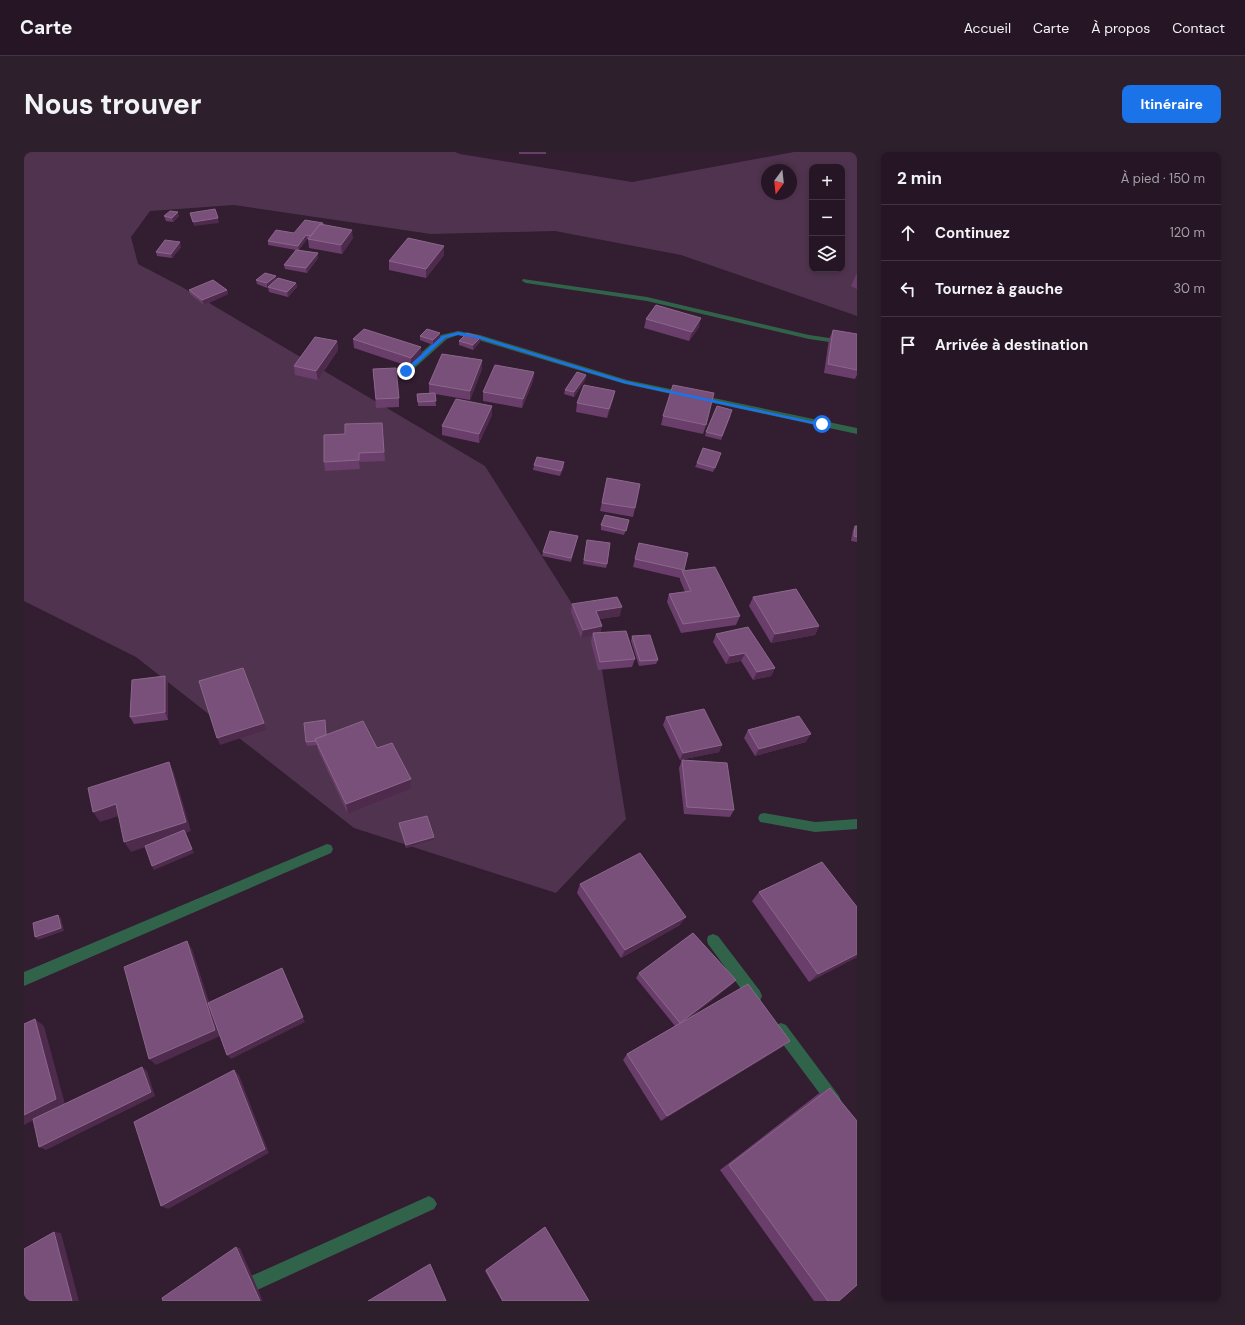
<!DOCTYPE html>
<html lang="fr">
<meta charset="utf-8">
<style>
body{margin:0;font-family:"DM Sans",sans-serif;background:#2e1f2d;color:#f1f3f6}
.controls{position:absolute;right:12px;top:12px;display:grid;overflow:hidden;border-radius:8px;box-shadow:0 2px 6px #0003}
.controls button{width:36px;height:36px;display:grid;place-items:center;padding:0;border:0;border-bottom:1px solid #423542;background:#261625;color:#f1f3f6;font:20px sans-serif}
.compass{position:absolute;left:737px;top:12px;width:36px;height:36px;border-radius:50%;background:#261625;box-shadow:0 2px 6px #0003;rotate:195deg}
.stop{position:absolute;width:12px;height:12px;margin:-9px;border:3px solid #1a73e8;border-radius:50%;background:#fff}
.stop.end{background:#1a73e8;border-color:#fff;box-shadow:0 1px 4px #0008}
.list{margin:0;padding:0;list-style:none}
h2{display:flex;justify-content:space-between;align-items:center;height:52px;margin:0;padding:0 16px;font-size:17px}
h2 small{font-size:13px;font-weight:400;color:#a49fa7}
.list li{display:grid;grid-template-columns:26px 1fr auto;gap:12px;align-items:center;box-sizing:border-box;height:56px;padding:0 16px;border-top:1px solid #423542}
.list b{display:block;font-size:15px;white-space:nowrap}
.list em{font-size:13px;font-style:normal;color:#a49fa7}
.icon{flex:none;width:22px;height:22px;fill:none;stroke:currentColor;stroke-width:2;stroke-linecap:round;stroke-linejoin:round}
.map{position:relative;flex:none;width:833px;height:1149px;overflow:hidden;border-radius:8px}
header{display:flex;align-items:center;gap:24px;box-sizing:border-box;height:56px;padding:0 20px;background:#261625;border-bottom:1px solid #423542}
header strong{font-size:19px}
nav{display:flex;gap:22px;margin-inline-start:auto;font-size:14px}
.intro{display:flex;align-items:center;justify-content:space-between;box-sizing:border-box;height:96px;padding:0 24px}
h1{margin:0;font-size:28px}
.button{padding:10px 18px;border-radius:8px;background:#1a73e8;color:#fff;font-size:14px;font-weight:700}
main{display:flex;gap:24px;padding:0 24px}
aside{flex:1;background:#261625;border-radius:8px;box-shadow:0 2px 6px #0003}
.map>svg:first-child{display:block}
</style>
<header>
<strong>Carte</strong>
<nav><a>Accueil</a><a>Carte</a><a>À propos</a><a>Contact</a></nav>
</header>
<div class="intro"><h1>Nous trouver</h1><a class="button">Itinéraire</a></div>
<main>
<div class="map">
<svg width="833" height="1149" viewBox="0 0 833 1149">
<rect width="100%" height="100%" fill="#321d31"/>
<path fill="#50344f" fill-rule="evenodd" d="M0,0H431L436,2L608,30L770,0H833V164L657,103L531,79L407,82L210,53L126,59L107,85L114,112L158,135L461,314L574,493L602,667L532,741L330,676L112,505L0,449ZM788,15H818V117H788ZM743,18H767V42H743Z"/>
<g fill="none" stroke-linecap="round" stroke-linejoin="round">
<path fill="#31634a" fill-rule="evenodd" d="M499,127L623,145L785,183L833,190V194L785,187L623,149L502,131L498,129Z
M434,179L456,183L603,228L833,276V282L601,232L451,187L434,183L423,187L385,221H379V217L417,183Z
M740,661L791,670L833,667V677L791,680L736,670L734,666L736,662Z
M303,692L307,693L309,697L307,701L0,834V820Z
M689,782L694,784L736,839L738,844L736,849L731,851L726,849L684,792L683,788L684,784Z
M757,871L762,873L815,944L817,949L815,954L810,956L805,954L752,883L750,878L752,873Z
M405,1044L410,1047L413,1052L410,1057L209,1149H183L185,1143Z"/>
</g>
<path fill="#6a3e6a" d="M495,0H522V2H495Z
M140,64H155L149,70L142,69Z
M299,73L329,86L318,102L285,96L284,87H283L275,98L294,101V106L283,121L261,117L260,113L272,98L244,93V89Z
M157,95L148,106L133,104L132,100Z
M420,103L402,126L365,118V109Z
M833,121V137L827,134Z
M252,124V127L272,131L273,135L264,145L245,140L244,135H245L243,136L233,132L232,128Z
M165,138H203L204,142L180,153L166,142Z
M622,167L675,175L665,189L620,176Z
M809,178L833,218V223L831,227L800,221L805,187Z
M396,184L416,186L409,193L396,188Z
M329,187L398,204L387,215L330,196Z
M313,189L314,198L294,228L271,223L270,214Z
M435,189L456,190L449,198L435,193Z
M458,208V217L446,248L411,242L412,254H394L393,242L405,241V232Z
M349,217L375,246V255L352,256Z
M510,220L509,229L498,256L459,249V240Z
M562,223L561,228L550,245L540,242L541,238Z
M591,239L589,248L583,266L552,260L553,251Z
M468,263L455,291L418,283V274Z
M707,263L697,288L681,284L682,280Z
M639,264L682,273L679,282L637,273Z
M358,271L361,309L335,310L336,317L301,319L300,310L321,282Z
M696,305L689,320L671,315L673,311Z
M510,313L540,315L536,324L509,318Z
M583,326L611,356L609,365L576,359Z
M605,368L600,383L577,378V373Z
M831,374H833V390L827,389L829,378Z
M554,384L547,410L518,404L519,400Z
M563,388L583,412L582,416L559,412Z
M615,391L664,401L659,419L716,464L712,473L657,481L643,450L645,442L661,440L656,428V426L609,415Z
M729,445L795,474L791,483L747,491L725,454Z
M548,452L596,464L575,467L577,481L611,507L608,515L574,518L567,490L568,484L557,486L547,460Z
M692,482L751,516L747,524L729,528L717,509L702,512L689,490Z
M608,484L634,508L632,512L615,514L607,489Z
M141,524L144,532V568L110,572L106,565Z
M642,565L698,593L695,600L656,608L639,573Z
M301,572L303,582L353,596L387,637L324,662L294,598L293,593L283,594L282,590Z
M724,578L782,590L731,604L720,586Z
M658,608L710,658L706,665L660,662L655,616Z
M375,671L410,688L382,696L375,675Z
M556,732L656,773L597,806L553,741Z
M735,740L833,805L785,830L728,749Z
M615,821L712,828L707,833L664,867L758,895L637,969L599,908L603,902L651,874L612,826Z
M806,936L815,1149H790L696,1018L794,942Z
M521,1075L565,1149H478L461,1119Z"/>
<path fill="#4e2a4d" d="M154,60L155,64L149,70L148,66Z
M194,66L195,71L170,74L169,70Z
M328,78L329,86L318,102L317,93Z
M282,83L283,87L275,98L274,94Z
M156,90L157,95L148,106L147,102Z
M420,94V103L402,126V117Z
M294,101V106L283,121L282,116Z
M252,124L253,129L243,136V131Z
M272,131L273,135L264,145L263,140Z
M203,138L204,142L180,153L178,148Z
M677,166L675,175L665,189L668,180Z
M416,181V186L409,193V188Z
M457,185L456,190L449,198V193Z
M313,189L314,198L294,228L292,219Z
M397,195L398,204L387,215V206Z
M458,208V217L446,248V239Z
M510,220L509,229L498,256L499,247Z
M562,223L561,228L550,245V240Z
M591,239L589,248L583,266L585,257Z
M468,254V263L455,291V282Z
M540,310V315L536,324L537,319Z
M598,455L596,464L570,468L572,459Z
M578,474L576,482L569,481L568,484L557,486L559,478Z
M795,474L791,483L747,491L751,482Z
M721,501L717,509L702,512L706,504Z
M751,516L747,524L729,528L733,520Z
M141,524L144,532V568L141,560Z
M240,571L242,578L196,593L193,586Z
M787,582L782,590L731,604L735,597Z
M698,593L695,600L656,608L659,601Z
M145,610L150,621L167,679L162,681L170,701L130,718L128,714L162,681L107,700L100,690Z
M387,627V637L324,662L322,652Z
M92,652L98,663L76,670L69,660Z
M410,685V688L382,696V693Z
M34,763L37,766L40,779L14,788L11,785Z
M662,765L656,773L597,806L601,798Z
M163,789L168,797L196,884L132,913L125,907Z
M833,802V805L785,830L794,822Z
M258,816L281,870L207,907L203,903Z
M712,828L707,833L652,876L656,871Z
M11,867L20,874L41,952L0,973V963Z
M766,889L758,895L637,969L643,964Z
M118,915L123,919L131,944L22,998L15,995Z
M210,918L215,923L245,1001L144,1057L137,1054Z
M30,1080L37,1081L55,1149H48Z
M212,1095L216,1096L239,1149H236Z"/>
<path fill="#795079" stroke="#8c678c" d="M191,57L194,66L169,70L166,61Z
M146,59L154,60L148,66L140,64Z
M281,68L299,71L298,73L296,72L287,84L282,83L274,94L244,89L252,78L270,81Z
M296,72L328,78L317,93L284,87Z
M384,86L420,94L402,117L365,109Z
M141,88L156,90L147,102L132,100Z
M272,98L294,101L282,116L260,113Z
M241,121L252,124L243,131L232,128Z
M254,126L272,131L263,140L244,135Z
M189,128L203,138L178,148L165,138Z
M632,153L677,166L668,180L622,167Z
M340,177L397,195L387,206L329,187Z
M403,177L416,181L409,188L396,184Z
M809,178L833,182V218L804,212Z
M443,181L457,185L449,193L435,189Z
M291,185L313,189L292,219L270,214Z
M418,202L458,208L446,239L405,232Z
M471,213L510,220L499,247L459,240Z
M372,216L375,246L352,247L349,217Z
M553,220L562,223L550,240L541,238Z
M560,233L591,239L585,257L553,251Z
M649,233L690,241L682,273L639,264Z
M411,241L412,249L394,250L393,242Z
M432,247L468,254L455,282L418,274Z
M693,254L708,258L698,284L682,280Z
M358,271L360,300L335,301V308L300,310V283L321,282V272Z
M679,296L697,301L691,316L673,311Z
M513,305L540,310L537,319L510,313Z
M583,326L616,332L611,356L578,351Z
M581,363L605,368L602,379L577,373Z
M831,374H833V385L830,384Z
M526,379L554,384L547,406L519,400Z
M563,388L586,391L583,412L560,408Z
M615,391L664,401L660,418L611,407Z
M691,415L716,464L659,472L645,442L667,439L658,419Z
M772,437L795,474L751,482L729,445Z
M593,445L598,455L572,459L578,474L559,478L548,452Z
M724,475L751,516L733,520L721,501L706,504L692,482Z
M602,479L611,507L576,510L569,481Z
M626,483L634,508L616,509L608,484Z
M219,516L240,571L193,586L175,529Z
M141,524V560L106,565L108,528Z
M680,557L698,593L659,601L642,565Z
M775,564L787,582L735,597L724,578Z
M301,568L302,583L291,587L292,589L282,590L280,571Z
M339,569L353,596L368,591L387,627L322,652L291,587Z
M658,608L703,611L710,658L663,655Z
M145,610L162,670L100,690L92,652L69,660L64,636Z
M403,664L410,685L382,693L375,671Z
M160,678L168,697L128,714L121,694Z
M616,701L662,765L601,798L556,732Z
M798,710L833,755V802L794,822L735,740Z
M34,763L37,776L11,785L9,771Z
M669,781L712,828L656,871L615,821Z
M163,789L191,878L125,907L100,815Z
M258,816L279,865L203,903L184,851Z
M724,832L766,889L643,964L603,902Z
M11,867L32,947L0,963V872Z
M118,915L127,940L15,995L9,967Z
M210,918L241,997L137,1054L110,970Z
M806,936L833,969V1133L815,1149H804L705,1013Z
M521,1075L565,1149H479L462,1118Z
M30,1080L48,1149H0V1097Z
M212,1095L236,1149H139L138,1146Z
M406,1112L422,1149H344Z"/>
<path fill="#1a73e8" d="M434,180L455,184L602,229L801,272L798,274L599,231L453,186L434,183L421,186L384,220H380V218L418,184Z"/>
</svg>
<div class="controls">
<button>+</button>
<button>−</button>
<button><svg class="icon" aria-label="layers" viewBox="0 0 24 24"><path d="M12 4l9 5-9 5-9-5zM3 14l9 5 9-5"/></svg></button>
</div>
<svg class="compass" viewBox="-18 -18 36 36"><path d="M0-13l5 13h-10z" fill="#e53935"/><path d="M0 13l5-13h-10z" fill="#a49fa7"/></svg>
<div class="stop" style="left:798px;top:272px"></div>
<div class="stop end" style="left:382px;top:219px"></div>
</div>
<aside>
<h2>2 min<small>À pied · 150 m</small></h2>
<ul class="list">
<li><svg class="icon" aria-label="ahead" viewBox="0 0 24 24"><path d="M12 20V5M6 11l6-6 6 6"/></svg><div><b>Continuez</b></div><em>120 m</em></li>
<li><svg class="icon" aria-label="left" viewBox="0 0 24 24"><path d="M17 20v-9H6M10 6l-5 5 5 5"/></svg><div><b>Tournez à gauche</b></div><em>30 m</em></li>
<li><svg class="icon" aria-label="arrive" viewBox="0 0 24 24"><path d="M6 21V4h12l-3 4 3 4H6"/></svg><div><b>Arrivée à destination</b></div></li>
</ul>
</aside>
</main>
